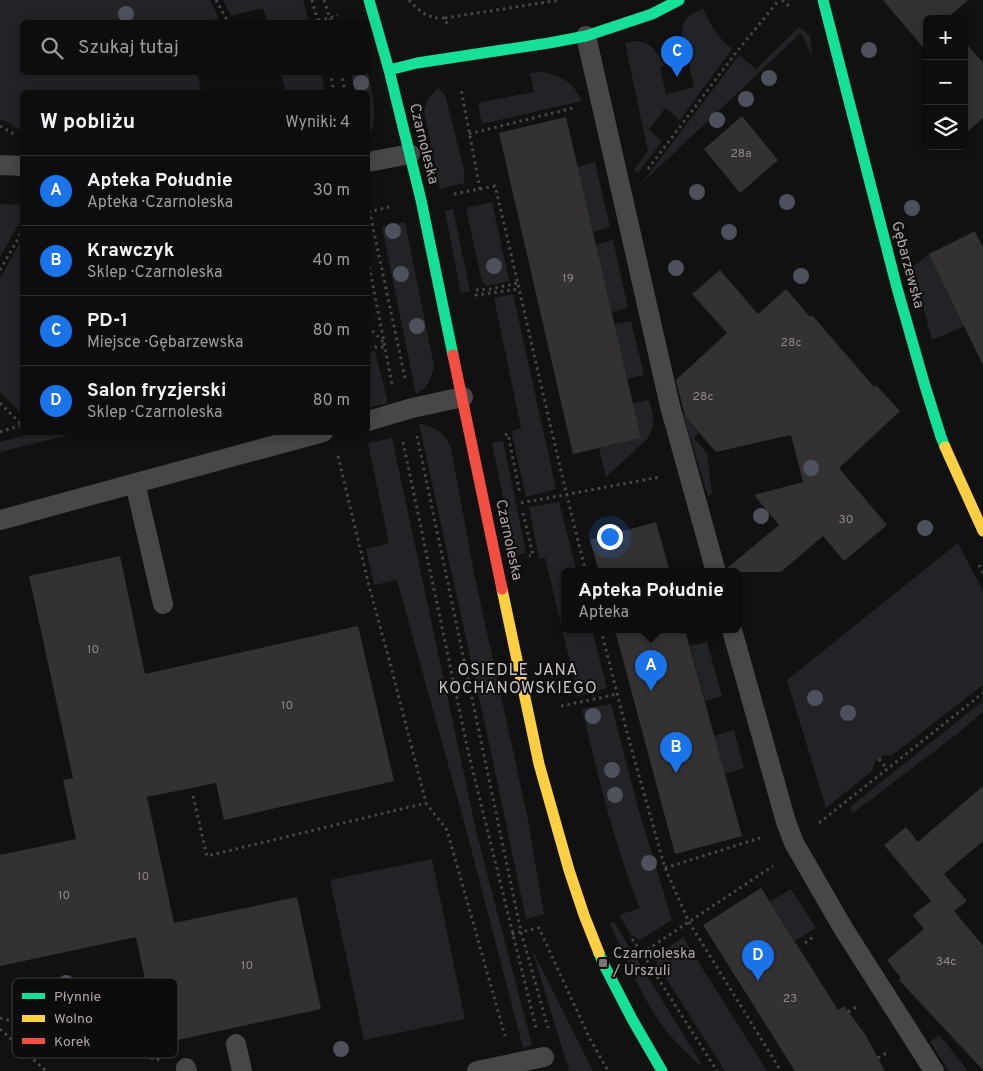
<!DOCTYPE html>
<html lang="pl">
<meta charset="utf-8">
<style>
body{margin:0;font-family:Overpass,sans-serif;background:#1c1b1b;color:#f1f3f6}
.controls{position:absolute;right:15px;top:15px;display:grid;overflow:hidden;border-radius:8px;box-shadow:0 2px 12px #0003}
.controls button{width:45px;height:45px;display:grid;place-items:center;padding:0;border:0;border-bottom:1px solid #2e2d2e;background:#0e0d0d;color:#f1f3f6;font:25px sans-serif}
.you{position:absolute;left:609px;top:536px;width:18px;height:18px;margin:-12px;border:4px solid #fff;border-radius:50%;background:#1a73e8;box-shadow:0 0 0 8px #1a73e833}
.badge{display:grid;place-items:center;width:32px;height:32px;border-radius:50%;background:#1a73e8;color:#fff;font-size:16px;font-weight:700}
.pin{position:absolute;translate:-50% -41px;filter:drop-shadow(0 1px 2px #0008)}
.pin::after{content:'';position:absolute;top:26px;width:18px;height:15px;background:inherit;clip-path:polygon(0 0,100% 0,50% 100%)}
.popup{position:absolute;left:561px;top:568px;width:180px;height:65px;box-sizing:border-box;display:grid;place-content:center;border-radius:8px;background:#0e0d0d;filter:drop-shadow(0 1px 4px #0005);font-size:16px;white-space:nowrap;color:#9b9c9d}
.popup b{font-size:19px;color:#f1f3f6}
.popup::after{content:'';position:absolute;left:50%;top:100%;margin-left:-10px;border:10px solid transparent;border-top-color:#0e0d0d}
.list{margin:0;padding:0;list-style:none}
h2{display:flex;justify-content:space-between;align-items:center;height:65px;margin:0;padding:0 20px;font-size:21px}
h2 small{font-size:16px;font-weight:400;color:#9b9c9d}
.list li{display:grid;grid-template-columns:32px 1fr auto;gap:15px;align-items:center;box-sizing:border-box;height:70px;padding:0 20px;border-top:1px solid #2e2d2e}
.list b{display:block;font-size:19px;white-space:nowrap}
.list p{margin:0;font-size:16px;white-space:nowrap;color:#9b9c9d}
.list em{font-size:16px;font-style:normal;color:#9b9c9d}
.icon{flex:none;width:28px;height:28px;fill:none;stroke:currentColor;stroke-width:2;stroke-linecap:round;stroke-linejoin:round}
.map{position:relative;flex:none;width:983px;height:1071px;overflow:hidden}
.search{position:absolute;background:#0e0d0d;box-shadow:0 2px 12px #0003;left:20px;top:20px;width:350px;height:55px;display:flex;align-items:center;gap:12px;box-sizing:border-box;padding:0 18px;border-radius:8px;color:#9b9c9d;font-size:19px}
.panel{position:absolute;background:#0e0d0d;box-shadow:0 2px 12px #0003;left:20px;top:90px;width:350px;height:345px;border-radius:8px}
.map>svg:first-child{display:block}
</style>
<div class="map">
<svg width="983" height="1071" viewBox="0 0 983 1071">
<rect width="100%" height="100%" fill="#121111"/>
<path fill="#222327" d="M0,0H210L219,19L206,22H22V72L197,73L202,92H22V132L6,121L0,120Z
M223,0H303L309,22H268L263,8L231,16Z
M703,9C711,25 717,37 732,49L680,120L665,108L649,130L662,141L638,173L634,170L648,151L625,43C647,37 655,48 664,66L660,67L666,94L694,87L682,33C683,17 689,15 703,9Z
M799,27L810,36L812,56L801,33L641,184L739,55L756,69Z
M368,72C371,92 380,119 368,137V92H355L351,73Z
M542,72C563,76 573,82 582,101L482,124L478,103L534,92L530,73Z
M281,73H321L325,92H286Z
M438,87L445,95L464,169V183L440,189L424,111L427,101Z
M595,162L610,227L593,232L577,167Z
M492,202L509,281L488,286L482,282L466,208Z
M0,204L22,205V218L0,257Z
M453,209L470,291L461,293L445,211Z
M405,222L434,366C431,380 429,386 416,394L382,227Z
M22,239V414L0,392V278Z
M613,240L628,308L611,312L595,245Z
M929,254L965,326L932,340L913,267Z
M513,294L556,489L526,497L511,431L521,428L494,298Z
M631,321L644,375L627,379L614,324Z
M375,351L388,403L368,408V353Z
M649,400C653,415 657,425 647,439L606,477L599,448L640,438L633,403Z
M682,412L699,433L694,438L707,453L712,494L708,496Z
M419,424C435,426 445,433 451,448L474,573L527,815L544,914L526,919L491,752Z
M37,432L77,433L0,452V442Z
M392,438L477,835L532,1045L523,1048L466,829L397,580L374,585L366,549L389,543L368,443Z
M503,441L526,553L515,556L492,443Z
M559,502L577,572H565V630H592L607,688L578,696L545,558L539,559L529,507Z
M958,543L983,591V685L891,756L884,755L875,762L872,771L826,808L787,680Z
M707,642L722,696L705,701L690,646Z
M983,701V712L957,734L853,813L850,807Z
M611,704L639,811L672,920L640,940L631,935L619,915L640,908C614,844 598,777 582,709Z
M734,730L744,768L724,774L714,736Z
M432,859L465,1019L364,1040L330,880Z
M791,889L816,928L795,941L770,902Z
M614,922L701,1063L699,1065C687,1053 675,1042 664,1028C641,997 627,959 610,924Z
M683,937L691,950L767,1071H725L657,964L656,957Z
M532,949L593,1071H569Z
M939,1035L942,1038L968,1071H949L930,1042Z"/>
<path fill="#343132" d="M883,0H968L946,19H927V52Z
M964,41L983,63V118L967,132L964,129Z
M742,116L778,160L740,193L704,149Z
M566,117L641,438L573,454L499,133Z
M975,231L983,248V365L929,254Z
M720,270L758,314L786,289L810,317L812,315L874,387L876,385L900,411L839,468L887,525L844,561L823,536L781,572H728L727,568L779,525L754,495L803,482L791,435L716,452L685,416L676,380L727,333L692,294Z
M656,522L670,572H599L590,540Z
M120,556L145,674L358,626L394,781L224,820L216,783L147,797L174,923L297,897L321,1009L159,1044L136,937L0,966V855L76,839L63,780L73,778L29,576Z
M615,630H685L742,836L675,854Z
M983,786V841L944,874L967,901L954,911L983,946V1070L899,980L901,978L887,960L924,929L913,915L931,901L884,845L906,827L918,842Z
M761,888L838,1010L844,1006L865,1034L885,1071H795L703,925Z"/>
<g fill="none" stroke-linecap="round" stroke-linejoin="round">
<path stroke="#494649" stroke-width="3" stroke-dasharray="2.5 4" stroke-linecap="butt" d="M216,0L227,20
M312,0L318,22
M324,0L331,22
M409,0C420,12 428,19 445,18L447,24
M782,0L789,6
M445,18L560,0
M318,20L330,18L338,15
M330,72L334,92
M341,72L345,92
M0,126L16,135
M469,134L573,108
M648,169L735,54L779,0
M480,189L495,186C526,315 553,444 586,572
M454,194L480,189L461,89
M368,204L405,378
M368,212L389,207
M368,260L392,384
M0,270L22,232
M476,290L490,289L518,283
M476,294V295L519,289
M368,326L383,342
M368,347H384
M0,403L22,425
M0,432L22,425
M505,435L508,434L520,494
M417,436L521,932L548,1028
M403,442L468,751L536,1028
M338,456L369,586L389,659L426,803L447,830L505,1036
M521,503L660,477
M523,513L533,555L529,556
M979,565L983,573
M601,630L629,740L665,868L689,922L781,1071
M561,706L618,694
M879,759L887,769
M193,796L207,856L426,803
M819,823L983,693
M665,868L760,838
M512,934L539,928L589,1037L608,1071
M632,939L642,953L717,1071
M805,943L813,937
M642,953L773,866
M848,1012L858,1006
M0,1018L159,1060
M0,1029L46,1071
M878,1058L888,1052"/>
<path stroke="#484647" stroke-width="20" d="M586,36L670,406L716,572
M368,162L410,154
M0,165L22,166
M368,421L412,408L463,397
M135,483L163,604
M0,520L323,432
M732,630L786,822L794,843L843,928L934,1071
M236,1044L242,1071
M186,1068L187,1071
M477,1071L544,1057"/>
<path stroke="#16e098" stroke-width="11" d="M369,0L389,70L421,200L453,355
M823,0L897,288L925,386L941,437L945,447
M389,70L417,63L549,43L586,36L652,14L679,0
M599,953L603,963L632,1019L662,1071"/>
<path stroke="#ffcf43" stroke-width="11" d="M945,447L983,531
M502,589L539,764L569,870L584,915L599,953"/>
<path stroke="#f24e42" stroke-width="11" d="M453,355L502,589"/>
</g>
<g fill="#4d515c">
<circle cx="126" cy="14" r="8"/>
<circle cx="869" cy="50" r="8"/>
<circle cx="769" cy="78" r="8"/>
<circle cx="361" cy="83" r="8"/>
<circle cx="746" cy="99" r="8"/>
<circle cx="717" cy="120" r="8"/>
<circle cx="697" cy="192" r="8"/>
<circle cx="787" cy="202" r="8"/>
<circle cx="912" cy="208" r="8"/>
<circle cx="393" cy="231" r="8"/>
<circle cx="729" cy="232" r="8"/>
<circle cx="494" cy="266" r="8"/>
<circle cx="676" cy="268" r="8"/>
<circle cx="401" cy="274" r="8"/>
<circle cx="801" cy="276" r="8"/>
<circle cx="417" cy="326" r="8"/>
<circle cx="811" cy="468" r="8"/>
<circle cx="761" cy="516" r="8"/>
<circle cx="925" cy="528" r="8"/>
<circle cx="815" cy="698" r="8"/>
<circle cx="848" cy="713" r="8"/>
<circle cx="593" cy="716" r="8"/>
<circle cx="612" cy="770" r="8"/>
<circle cx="615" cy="795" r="8"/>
<circle cx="649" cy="863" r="8"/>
<circle cx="66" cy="983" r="8"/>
<circle cx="341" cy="1049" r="8"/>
</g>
<rect fill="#797176" stroke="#0d0c0c" stroke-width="2" x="598" y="958" width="10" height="10" rx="2.5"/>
<g text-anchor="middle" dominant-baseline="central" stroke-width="4" stroke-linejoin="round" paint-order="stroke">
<g font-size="12" fill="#92878e">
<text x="741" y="154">28a</text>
<text x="568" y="279">19</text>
<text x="791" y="343">28c</text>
<text x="703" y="397">28c</text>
<text x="846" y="520">30</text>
<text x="93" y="650">10</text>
<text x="287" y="706">10</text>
<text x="143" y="877">10</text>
<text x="64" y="896">10</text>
<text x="946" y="962">34c</text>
<text x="247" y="966">10</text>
<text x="790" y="999">23</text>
</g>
<g font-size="15" fill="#b1a4ac" stroke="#0d0c0c">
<text transform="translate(423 144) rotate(76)">Czarnoleska</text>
<text transform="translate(907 265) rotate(75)">Gębarzewska</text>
<text transform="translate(508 540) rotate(78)">Czarnoleska</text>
</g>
<g font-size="15" fill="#b1a4ac" stroke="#0d0c0c" text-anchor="start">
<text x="613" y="954">Czarnoleska<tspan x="613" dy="17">/ Urszuli</tspan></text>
</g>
<g font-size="16" letter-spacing="1" fill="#cec4ca" stroke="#0d0c0c">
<text x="518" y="671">OSIEDLE JANA<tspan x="518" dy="18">KOCHANOWSKIEGO</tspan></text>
</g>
</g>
<rect x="12" y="978" width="166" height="80" rx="8" fill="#0d0c0c" stroke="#3e3a3c" stroke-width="1"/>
<rect x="22" y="993" width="23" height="6" fill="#16e098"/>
<rect x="22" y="1015" width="23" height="7" fill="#ffcf43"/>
<rect x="22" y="1038" width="23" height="6" fill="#f24e42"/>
<g font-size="14" fill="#b1a4ac">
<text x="54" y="1001">Płynnie</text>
<text x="54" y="1023">Wolno</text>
<text x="54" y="1046">Korek</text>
</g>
</svg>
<div class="controls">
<button>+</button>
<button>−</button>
<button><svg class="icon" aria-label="layers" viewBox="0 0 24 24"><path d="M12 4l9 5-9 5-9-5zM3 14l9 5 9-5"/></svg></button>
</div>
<div class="you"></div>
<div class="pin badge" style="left:651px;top:691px">A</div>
<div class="popup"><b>Apteka Południe</b>Apteka</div>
<div class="pin badge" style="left:676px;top:773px">B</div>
<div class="pin badge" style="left:677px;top:77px">C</div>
<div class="pin badge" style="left:758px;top:981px">D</div>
<div class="search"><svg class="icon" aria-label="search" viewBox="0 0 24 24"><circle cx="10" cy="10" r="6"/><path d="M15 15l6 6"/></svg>Szukaj tutaj</div>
<section class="panel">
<h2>W pobliżu<small>Wyniki: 4</small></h2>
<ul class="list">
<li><span class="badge">A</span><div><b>Apteka Południe</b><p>Apteka · Czarnoleska</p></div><em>30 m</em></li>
<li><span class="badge">B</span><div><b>Krawczyk</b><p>Sklep · Czarnoleska</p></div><em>40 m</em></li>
<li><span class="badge">C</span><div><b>PD-1</b><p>Miejsce · Gębarzewska</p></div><em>80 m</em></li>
<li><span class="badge">D</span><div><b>Salon fryzjerski</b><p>Sklep · Czarnoleska</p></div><em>80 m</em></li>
</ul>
</section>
</div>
